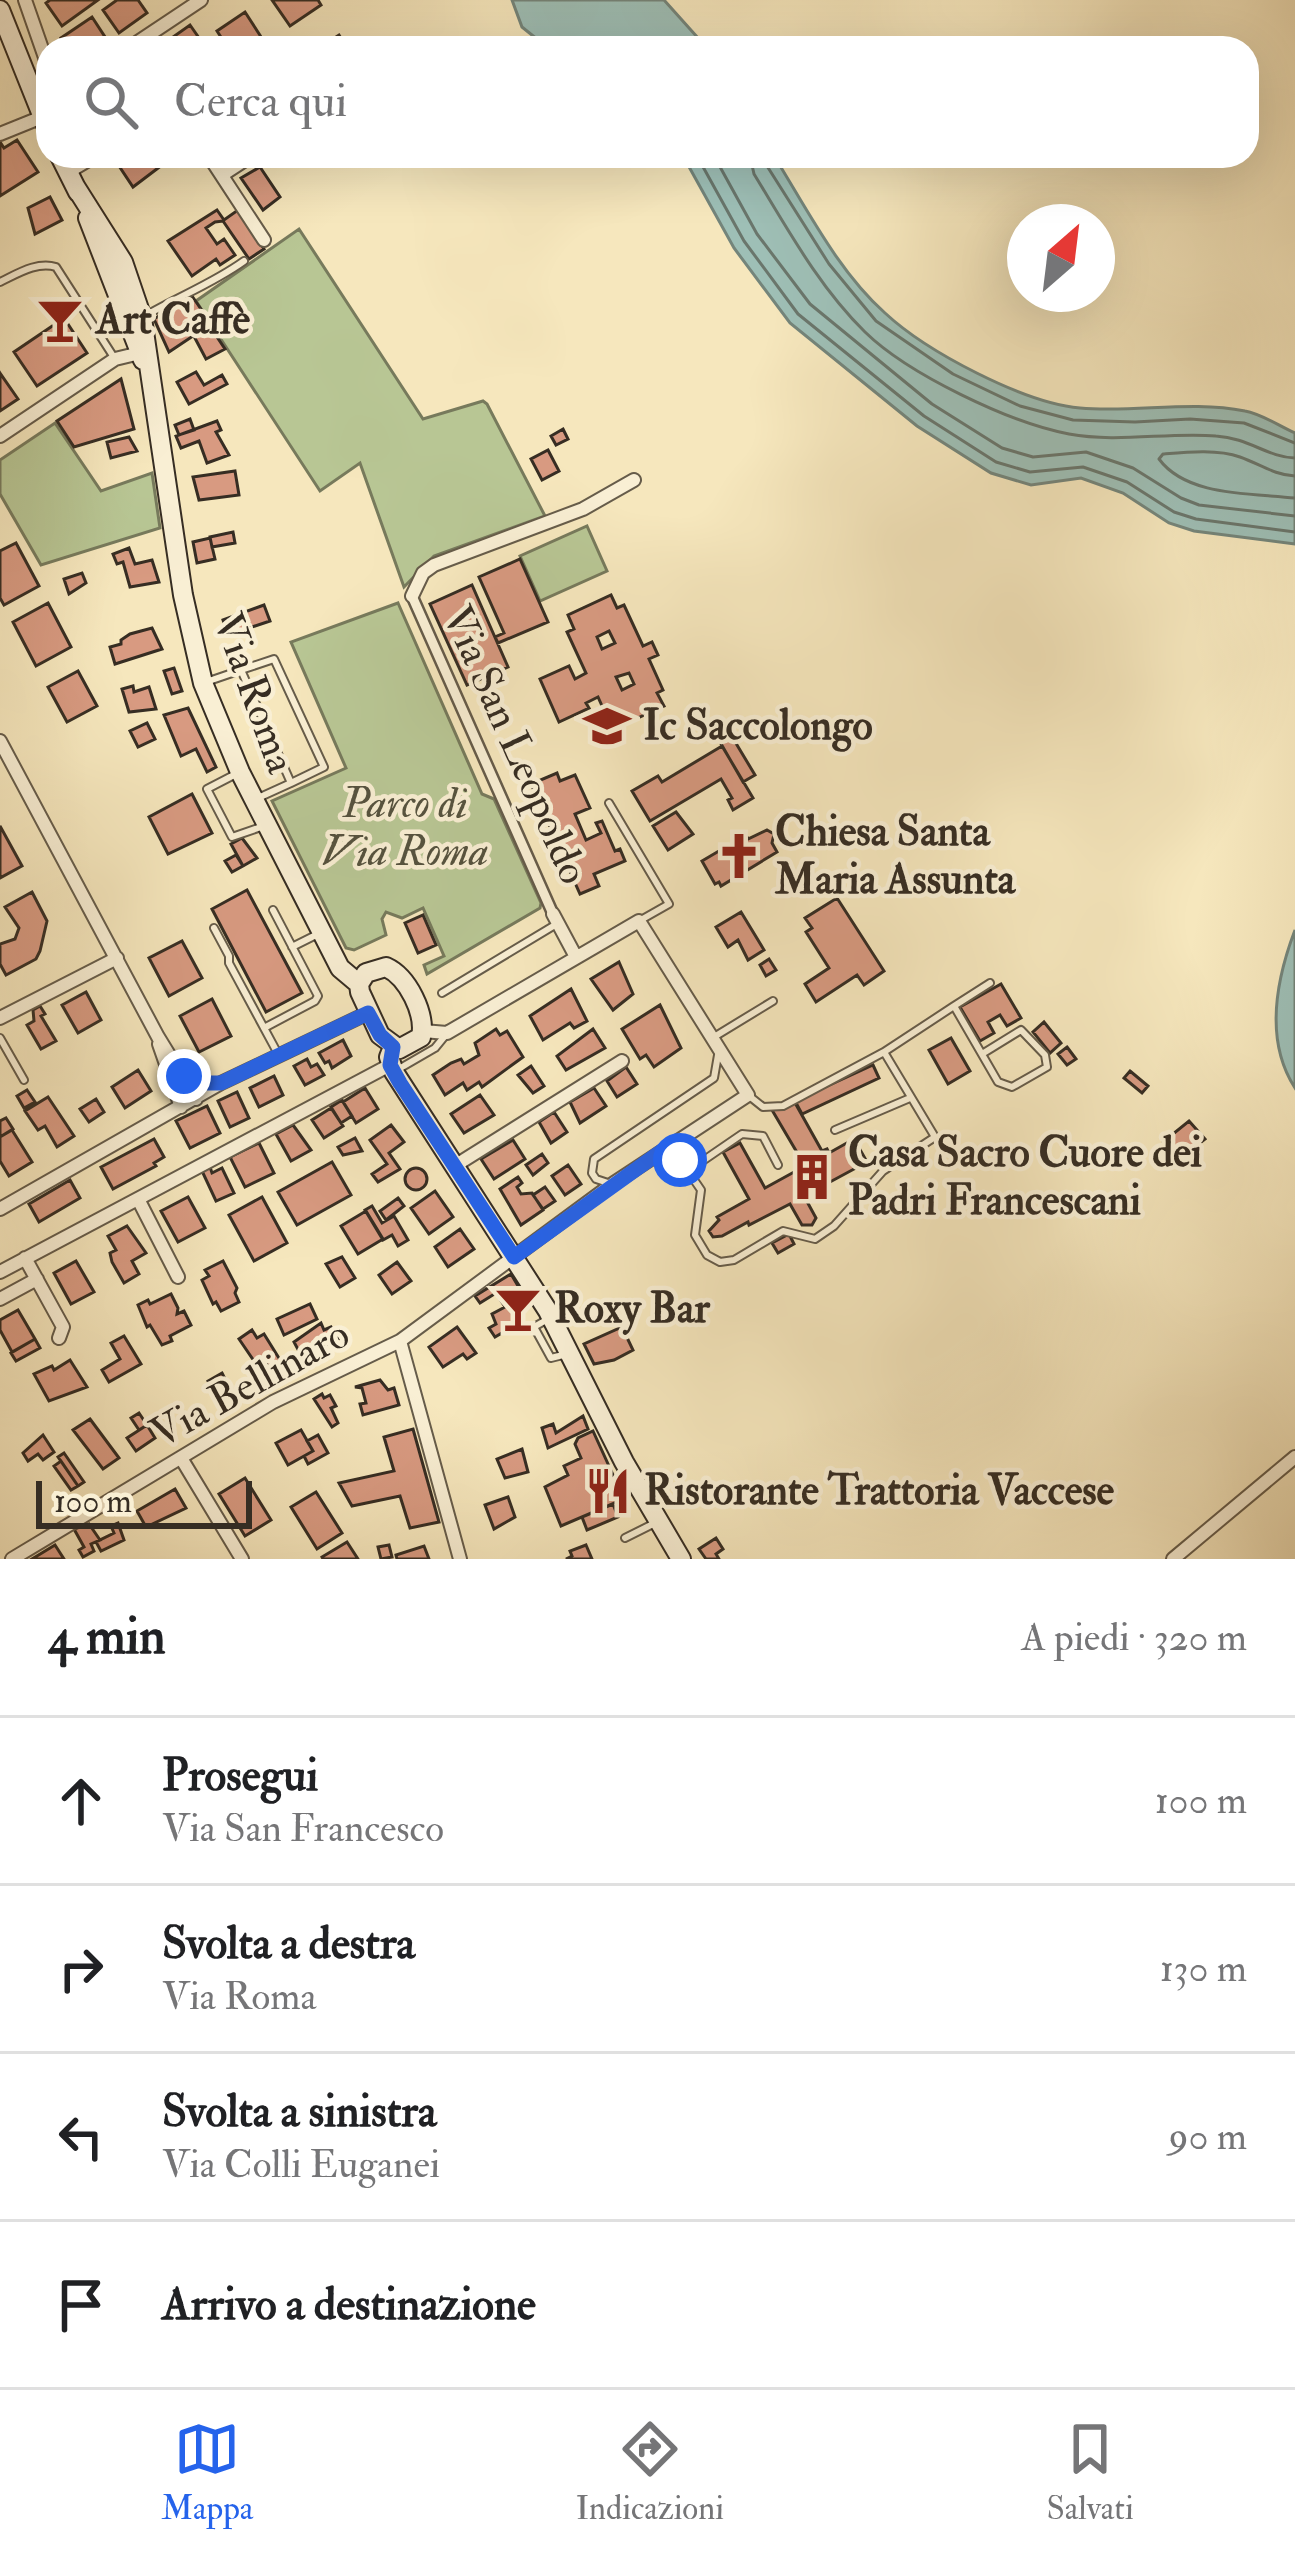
<!DOCTYPE html>
<html lang="it">
<meta charset="utf-8">
<style>
body{margin:0;font-family:"IM FELL Double Pica",serif;background:#f6f6f6;color:#202124}
.compass{position:absolute;left:1007px;top:204px;width:108px;height:108px;border-radius:50%;background:#fff;box-shadow:0 12px 48px #0002;rotate:28deg}
.scale{position:absolute;left:36px;bottom:30px;width:216px;box-sizing:border-box;padding-left:12px;border:6px solid #362d23;border-top:0;font-size:33px;line-height:42px;white-space:nowrap;color:#362d23;-webkit-text-stroke:9px #f9efd4;paint-order:stroke}
.stop{position:absolute;width:36px;height:36px;margin:-27px;border:9px solid #2563eb;border-radius:50%;background:#fff}
.stop.end{background:#2563eb;border-color:#fff;box-shadow:0 3px 12px #0008}
.list{margin:0;padding:0;list-style:none}
h2{display:flex;justify-content:space-between;align-items:center;height:156px;margin:0;padding:0 48px;font-size:51px}
h2 small{font-size:39px;font-weight:400;color:#757577}
.list li{display:grid;grid-template-columns:78px 1fr auto;gap:36px;align-items:center;box-sizing:border-box;height:168px;padding:0 48px;border-top:3px solid #e0e0e0}
.list b{display:block;font-size:45px;white-space:nowrap}
.list p{margin:0;font-size:39px;white-space:nowrap;color:#757577}
.list em{font-size:39px;font-style:normal;color:#757577}
.icon{flex:none;width:66px;height:66px;fill:none;stroke:currentColor;stroke-width:2;stroke-linecap:round;stroke-linejoin:round}
.map{position:relative;flex:none;width:1295px;height:1559px;overflow:hidden}
.search{position:absolute;background:#fff;box-shadow:0 12px 48px #0002;left:36px;right:36px;top:36px;height:132px;display:flex;align-items:center;gap:30px;box-sizing:border-box;padding:0 42px;border-radius:36px;color:#757577;font-size:45px}
.sheet{height:828px;background:#fff}
nav{display:flex;justify-content:space-around;align-items:center;box-sizing:border-box;height:168px;border-top:3px solid #e0e0e0;background:#fff;font-size:33px;color:#757577}
nav a{display:grid;justify-items:center;gap:6px}
nav .on{color:#2563eb}
.map>svg:first-child{display:block}
</style>
<div class="map">
<svg width="1295" height="1559" viewBox="0 0 1295 1559">
<rect width="100%" height="100%" fill="#f6e7bd"/>
<filter id="stains"><feTurbulence type="fractalNoise" baseFrequency=".00167" numOctaves="4"/><feColorMatrix values="0 0 0 0 .2 0 0 0 0 .09 0 0 0 0 .02 0 0 0 .5 -.17"/></filter>
<radialGradient id="worn" r=".72"><stop offset=".6" stop-color="#630" stop-opacity="0"/><stop offset="1" stop-color="#630" stop-opacity=".3"/></radialGradient>
<path fill="#b8c694" stroke="#777a5c" stroke-width="3" d="M299,229L423,419L483,401L487,404L545,516L434,556L404,587L360,463L320,491L196,301Z
M55,423L101,491L152,473L160,528L41,565L0,494V460Z
M587,526L607,571L540,601L520,556Z
M398,603L482,794L494,799L541,903L540,908L427,974L424,965L444,956L423,908L402,918L386,912L382,919L386,935L354,950L346,948L272,801L346,768L291,642Z"/>
<path fill="#9ebfb6" stroke="#74857b" stroke-width="3" d="M512,0H664L707,48H548L522,27Z
M683,156H774C807,209 838,271 885,313C927,352 1024,403 1080,408C1135,413 1191,400 1245,411C1262,414 1279,426 1295,433V544L1194,531L1169,523L1123,493L1081,478L1031,485L991,473L917,426L790,323L734,248Z
M1295,930V1088C1264,1040 1276,980 1295,930Z"/>
<g fill="none" stroke-linecap="round" stroke-linejoin="round">
<path stroke="#6a766c" stroke-width="3" d="M697,156L744,241L798,314L924,416L996,462L1030,472L1083,467L1127,482L1174,512L1196,519L1295,532
M714,156L757,234L810,304L932,404L1002,448L1033,457L1086,452L1133,468L1181,498L1199,505L1295,516
M750,156L754,174C787,228 819,287 865,332C908,374 1010,423 1069,434C1118,443 1168,432 1216,436C1249,438 1267,457 1295,458
M765,156L767,166L829,264L876,321L953,374L1020,406L1073,420L1135,422L1190,419L1244,423L1295,443
M1295,476C1274,475 1260,464 1240,457C1218,449 1187,452 1163,454L1159,459C1187,497 1252,493 1295,498"/>
</g>
<path fill="#d89a81" stroke="#362d23" stroke-width="3" fill-rule="evenodd" d="M50,0H98L62,26L46,3Z
M117,0H138L147,13L119,33L103,10Z
M272,0H318L321,5L290,26Z
M245,12L265,43L258,48H228L217,31Z
M92,17L107,40L96,48H68L61,38Z
M190,25L206,48H181L173,37Z
M339,35L347,48H319Z
M17,140L38,172L0,196V142L4,148Z
M128,156H174L133,187L117,163Z
M260,167L280,197L263,210L241,178Z
M50,197L62,220L35,234L28,208Z
M217,210L224,220L238,210L264,249L249,259L223,221L215,222L206,228L217,244L224,239L235,255L220,265L216,259L192,276L168,241Z
M192,296L205,315L188,325L193,336L169,352L154,319Z
M203,316L225,349L206,359L188,325Z
M64,318L87,353L37,386L14,352Z
M196,372L204,385L222,375L227,384L189,404L177,382Z
M0,373L18,399L0,411Z
M121,379L134,429L74,447L57,421Z
M190,419L194,430L179,435L175,425Z
M217,421L221,430L216,432L229,455L207,463L199,441L181,448L176,436Z
M563,429L568,439L556,445L551,436Z
M129,437L137,451L111,458L107,442Z
M548,450L559,471L542,480L531,459Z
M235,471L239,495L199,500L193,477Z
M233,532L235,543L212,547L210,537Z
M210,538L215,559L197,563L193,542Z
M16,543L39,586L4,605L0,598V551Z
M129,548L135,564L152,560L159,582L130,587L123,562L117,564L113,554Z
M520,559L548,622L498,643L495,637L504,633L479,577Z
M82,573L86,583L69,594L64,579Z
M472,585L508,667L467,685L430,604Z
M611,595L617,608L624,605L643,646L652,642L658,655L649,659L663,690L657,693L664,706L620,726L614,713L607,717L598,697L586,703L589,708L559,722L540,679L569,666L575,679L586,673L567,632L574,629L568,615ZM609,631L615,643L602,649L597,637ZM629,673L634,684L622,690L616,677Z
M48,603L71,647L36,666L13,622Z
M264,605L270,621L228,635L223,620Z
M152,628L162,649L115,664L110,647L121,644V640L130,634Z
M174,668L182,691L172,694L164,671Z
M78,671L97,706L67,722L48,687Z
M133,686L134,692L149,687L156,709L129,712L122,689Z
M188,708L216,767L207,772L196,749L181,756L164,715Z
M147,723L155,739L138,747L130,731Z
M731,735L755,775L743,782L720,742Z
M722,746L753,798L733,810L728,800L732,798L721,779L650,821L632,791L658,776L662,782Z
M557,773L560,781L575,775L590,808L575,814L586,840L601,833L596,823L602,821L615,851L620,849L625,861L594,874L599,886L580,894L531,784Z
M192,794L212,833L168,854L149,817Z
M676,812L693,834L668,850L653,826Z
M0,826L22,866L0,878Z
M767,830L774,834L772,843L777,852L721,886L719,882L715,884L702,861L746,835L748,839Z
M242,838L257,858L243,866L231,844Z
M236,855L243,866L232,872L225,861Z
M247,890L302,993L266,1012L212,909Z
M32,892L47,921L40,951L36,959L6,975L0,964V944L15,939L19,928L5,907Z
M837,898L884,971L864,985L857,975L816,1002L805,984L829,968L806,932L812,928L805,918Z
M741,912L764,950L748,960L738,940L728,947L716,927Z
M423,915L436,945L418,953L405,923Z
M182,941L202,978L169,996L149,958Z
M769,959L776,970L766,976L760,965Z
M619,962L633,994L613,1010L591,979Z
M1001,984L1021,1018L1007,1026L1000,1015L988,1022L994,1033L980,1041L960,1007Z
M571,989L587,1021L574,1028L570,1023L543,1040L530,1016Z
M86,992L101,1020L78,1033L62,1005Z
M212,999L231,1036L199,1052L180,1016Z
M660,1005L681,1048L654,1067L646,1055L640,1059L622,1029Z
M40,1006L45,1014L41,1016L56,1041L41,1049L27,1025L34,1021L33,1010Z
M1044,1022L1061,1043L1050,1053L1033,1032Z
M496,1029L500,1035L507,1031L523,1057L482,1087L479,1082L467,1090L463,1083L445,1095L433,1075L451,1063L461,1059L464,1064L479,1055L475,1043Z
M593,1029L605,1048L566,1070L557,1056Z
M951,1038L970,1071L948,1084L929,1050Z
M343,1040L351,1056L332,1068L329,1061L325,1063L319,1053Z
M1067,1047L1076,1059L1067,1065L1058,1054Z
M307,1059L311,1067L317,1064L324,1075L305,1085L294,1066Z
M873,1065L879,1078L802,1114L795,1101Z
M531,1066L544,1086L533,1093L518,1075Z
M626,1067L637,1084L617,1097L607,1081Z
M138,1070L151,1091L125,1108L112,1087Z
M1130,1071L1148,1086L1142,1093L1124,1078Z
M274,1076L283,1095L259,1107L250,1088Z
M365,1088L378,1109L356,1123L343,1102Z
M594,1088L606,1106L580,1123L570,1102Z
M27,1090L35,1102L24,1108L17,1096Z
M237,1092L249,1118L230,1127L218,1101Z
M480,1095L494,1115L464,1133L451,1114Z
M48,1097L74,1136L57,1147L45,1126L38,1130L25,1111Z
M96,1099L104,1112L89,1122L80,1109Z
M342,1100L352,1116L341,1123L331,1107Z
M794,1101L822,1151L827,1149L829,1153L854,1139L867,1162L804,1196L816,1218L812,1225H802L790,1204L749,1225L748,1222L722,1236L713,1237L709,1231L719,1220L717,1217L749,1199L723,1152L740,1143L765,1188L805,1166L772,1110Z
M207,1106L220,1133L190,1148L176,1121Z
M331,1108L343,1126L324,1138L312,1120Z
M554,1112L567,1132L551,1143L539,1122Z
M6,1118L13,1129L0,1137V1121Z
M1189,1121L1205,1139L1173,1164L1168,1158L1164,1161L1159,1155L1167,1148L1163,1142Z
M293,1125L311,1150L291,1161L276,1134Z
M391,1125L404,1142L389,1153L400,1169L378,1182L372,1174L387,1164L370,1140Z
M12,1130L32,1162L9,1176L0,1161V1137Z
M355,1138L362,1151L343,1155L338,1147Z
M154,1139L164,1157L154,1163L156,1166L113,1189L101,1167Z
M513,1140L525,1159L494,1179L481,1159Z
M259,1143L274,1173L245,1187L230,1157Z
M542,1154L548,1163L533,1175L526,1165Z
M332,1162L351,1195L297,1225L278,1192Z
M568,1165L581,1184L565,1195L552,1176Z
M210,1167L212,1173L222,1168L234,1193L216,1201L202,1171Z
M405 1179a11 11 0 1 1 22 0a11 11 0 1 1-22 0Z
M518,1177L522,1183L517,1187L521,1194L532,1193L543,1210L521,1225L500,1189Z
M70,1180L80,1198L39,1222L29,1204Z
M545,1187L555,1201L543,1209L533,1195Z
M435,1191L453,1217L429,1234L411,1208Z
M188,1197L205,1228L178,1242L161,1211Z
M262,1197L287,1243L254,1261L229,1215Z
M398,1198L404,1206L386,1220L380,1211Z
M372,1206L382,1223L394,1216L408,1240L398,1246L392,1235L383,1240L365,1210Z
M366,1211L383,1239L358,1254L341,1226Z
M127,1226L146,1253L132,1261L139,1274L124,1283L112,1262L110,1253L116,1250L108,1236Z
M460,1229L474,1249L448,1267L435,1247Z
M789,1234L794,1244L778,1253L772,1243Z
M342,1257L355,1278L340,1287L326,1264Z
M76,1261L94,1292L71,1304L54,1273Z
M223,1261L237,1288L235,1293L239,1302L221,1311L216,1302L213,1304L202,1280L209,1276L205,1270Z
M397,1262L411,1281L392,1294L379,1275Z
M511,1274L528,1303L514,1310L521,1322L495,1337L489,1328L496,1324L492,1314L505,1307L496,1293L480,1303L475,1296Z
M171,1294L178,1308L177,1314L184,1311L191,1325L170,1336L172,1341L162,1345L150,1325L147,1327L138,1305L148,1300L150,1304Z
M310,1304L317,1319L284,1335L277,1319Z
M18,1310L35,1339L12,1352L0,1330V1320Z
M321,1323L324,1330L331,1327L338,1339L302,1357L294,1342Z
M457,1327L476,1353L467,1359L463,1354L443,1367L429,1347Z
M622,1327L633,1350L614,1360L594,1364L584,1344Z
M252,1330L257,1338L264,1334L287,1371L277,1378L263,1359L256,1364L239,1339Z
M124,1336L141,1364L109,1382L102,1370L120,1359L111,1343Z
M35,1339L40,1348L16,1361L11,1353Z
M70,1360L87,1387L49,1401L34,1374L52,1366L54,1370Z
M222,1373L227,1383L213,1391L208,1381Z
M380,1380L388,1390L394,1388L399,1405L363,1415L360,1404L366,1403L362,1388L355,1387Z
M322,1394L324,1398L330,1395L336,1406L331,1408L338,1423L332,1427L314,1399Z
M139,1413L147,1425L139,1430L131,1418Z
M583,1416L588,1429L548,1448L542,1428L553,1424L556,1433Z
M90,1419L119,1458L103,1469L73,1430Z
M147,1425L155,1438L136,1451L127,1438Z
M413,1429L439,1522L410,1528L400,1496L352,1506L339,1483L394,1471L384,1437Z
M301,1430L313,1451L288,1465L276,1443Z
M593,1431L624,1499L561,1526L545,1487L568,1475L564,1466L581,1458L575,1444L578,1438Z
M43,1435L54,1452L43,1460L38,1454L28,1461L23,1453Z
M318,1435L328,1453L308,1464L304,1456L313,1451L307,1441Z
M522,1449L528,1472L505,1478L497,1459Z
M64,1453L84,1482L78,1486L58,1457Z
M61,1461L78,1486L71,1490L54,1466Z
M245,1478L271,1520L245,1536L219,1494Z
M175,1489L186,1508L146,1527L137,1511Z
M316,1492L342,1533L317,1549L291,1507Z
M508,1497L515,1517L494,1529L485,1505Z
M613,1504L618,1517L587,1530L582,1517Z
M118,1523L124,1540L101,1551L96,1542L114,1533L111,1526Z
M89,1524L100,1540L91,1544L94,1551L83,1557L79,1550L84,1547L74,1529Z
M716,1538L723,1549L716,1554L719,1559H706L699,1549Z
M347,1542L358,1559H323L322,1557Z
M55,1545L64,1559H32Z
M389,1545L392,1557L381,1559L378,1547Z
M586,1545L592,1559H566L572,1556L570,1551Z
M424,1546L429,1559H397L396,1555Z"/>
<g fill="none" stroke-linecap="round" stroke-linejoin="round">
<defs>
<path id="service" d="M0,282C17,274 37,261 56,267L115,359
M145,316C179,296 212,284 244,261
M241,670L274,659L324,767L291,783
M206,682L241,670L291,783L258,798
M236,774L207,789L232,837L261,827
M609,803L669,904L639,921
M214,928L229,956V963L277,1052
M292,947L318,934
M442,993L555,925
M954,1006L990,983
M264,1028L315,1001L318,996L273,910
M714,1037L773,1001
M0,1038L24,1080
M884,1052L954,1006L998,1082L1012,1087L1047,1067L1045,1055L1021,1030L982,1054
M397,1070L435,1048L444,1037
M748,1095L763,1107L783,1106L884,1052L935,1137L883,1171L834,1226L815,1239L783,1231L734,1260L720,1262L707,1255L695,1235L701,1190L688,1171L742,1134L763,1136L778,1165
M835,1130L910,1098
M670,1145L688,1171
M608,1183L596,1179L592,1173L594,1159L714,1078L718,1055
M548,1319L534,1327L551,1358L563,1355
M625,1538L655,1523"/>
<path id="pedestrian" d="M412,596L553,914"/>
<path id="minor" d="M25,0L48,66
M129,48L201,0
M0,134L42,117
M209,156L264,240
M68,172L95,156
M222,175L251,156
M0,436L115,359L140,353
M412,596L423,573L434,565L583,509L634,480
M0,741L158,1037L196,1099
M553,914L576,957
M0,1018L117,958
M159,1044L181,1107
M453,1167L622,1061
M138,1199L178,1277
M0,1209L221,1083L368,1013
M25,1258L63,1327L59,1338
M0,1272L390,1065
M0,1299L37,1279
M400,1341L460,1559
M181,1458L242,1559
M12,1559L273,1402L400,1341L614,1183L748,1095L639,921L447,1033L423,1031
M1173,1559L1295,1457"/>
<path id="secondary" d="M0,10L48,130
M60,156L78,192
M75,186L123,262L142,318L183,595L203,683L240,772L340,968L359,984
M88,218L143,360
M386,967C408,977 426,1014 421,1037L399,1049L380,1035L360,992L359,984L366,973Z
M393,1047L389,1057L394,1072L548,1311L624,1462L681,1559"/>
</defs>
<use href="#service" stroke="#665c4a" stroke-width="10"/>
<use href="#pedestrian" stroke="#665c4a" stroke-width="14"/>
<use href="#minor" stroke="#665c4a" stroke-width="16"/>
<use href="#secondary" stroke="#362d23" stroke-width="22"/>
<use href="#service" stroke="#f9efd4" stroke-width="6"/>
<use href="#pedestrian" stroke="#f9efd4" stroke-width="9"/>
<use href="#minor" stroke="#f9efd4" stroke-width="12"/>
<use href="#secondary" stroke="#f9efd4" stroke-width="18"/>
</g>
<g fill="none" stroke-linecap="round" stroke-linejoin="round">
<path stroke="#2563eb" stroke-width="15" d="M184,1076L197,1083H221L368,1013L380,1035L393,1047L390,1065L400,1083L514,1257L670,1145L680,1160"/>
</g>
<defs>
<symbol id="bar-bare" viewBox="-9 -9 18 18"><path d="M-6-5H6L.8 .8V4.5H3.5V6h-7V4.5H-.8V.8Z" fill="#8f2418" stroke="#f9efd4" stroke-width="2.5" paint-order="stroke"/></symbol>
<symbol id="school-bare" viewBox="-9 -9 18 18"><path d="M0-5L7-2L0 1L-7-2ZM-4 1L0 2.5L4 1V4Q0 6-4 4Z" fill="#8f2418" stroke="#f9efd4" stroke-width="2.5" paint-order="stroke"/></symbol>
<symbol id="church-bare" viewBox="-9 -9 18 18"><path d="M-1.2-6h2.4v3.5h3.3v2.4h-3.3V6h-2.4V-.1h-3.3v-2.4h3.3Z" fill="#8f2418" stroke="#f9efd4" stroke-width="2.5" paint-order="stroke"/></symbol>
<symbol id="building-bare" viewBox="-9 -9 18 18"><path d="M-4-6H4V6H1V3H-1V6H-4ZM-2.5-4.3h1.7v1.8h-1.7ZM.8-4.3h1.7v1.8H.8ZM-2.5-1h1.7V.8h-1.7ZM.8-1h1.7V.8H.8Z" fill="#8f2418" stroke="#f9efd4" stroke-width="2.5" paint-order="stroke"/></symbol>
<symbol id="restaurant-bare" viewBox="-9 -9 18 18"><path d="M-5-6h1v4h1v-4h1v4h1v-4h1v5L-1.5 .5V6h-2V.5L-5-1ZM5-6V6H3V1.5H1.5Q1.5-4 5-6Z" fill="#8f2418" stroke="#f9efd4" stroke-width="2.5" paint-order="stroke"/></symbol>
</defs>
<g fill-rule="evenodd">
<use href="#bar-bare" x="27" y="287" width="66" height="66"/>
<use href="#school-bare" x="574" y="693" width="66" height="66"/>
<use href="#church-bare" x="706" y="823" width="66" height="66"/>
<use href="#building-bare" x="779" y="1144" width="66" height="66"/>
<use href="#bar-bare" x="485" y="1276" width="66" height="66"/>
<use href="#restaurant-bare" x="575" y="1458" width="66" height="66"/>
</g>
<g text-anchor="middle" dominant-baseline="central" stroke-width="9" stroke-linejoin="round" paint-order="stroke">
<g font-size="42" font-weight="bold" fill="#362d23" stroke="#f9efd4" text-anchor="start">
<text x="96" y="320">Art Caffè</text>
<text x="643" y="726">Ic Saccolongo</text>
<text x="775" y="832">Chiesa Santa<tspan x="775" dy="48">Maria Assunta</tspan></text>
<text x="848" y="1153">Casa Sacro Cuore dei<tspan x="848" dy="48">Padri Francescani</tspan></text>
<text x="554" y="1309">Roxy Bar</text>
<text x="644" y="1491">Ristorante Trattoria Vaccese</text>
</g>
<g font-size="42" fill="#362d23" stroke="#f9efd4">
<text transform="translate(254 693) rotate(70)">Via Roma</text>
<text transform="translate(515 745) rotate(66)">Via San Leopoldo</text>
<text transform="translate(250 1384) rotate(-29)">Via Bellinaro</text>
</g>
<g font-size="42" font-style="italic" fill="#56533f" stroke="#f9efd4">
<text x="405" y="804">Parco di<tspan x="405" dy="48">Via Roma</tspan></text>
</g>
</g>
<rect width="100%" height="100%" filter="url(#stains)"/>
<rect width="100%" height="100%" fill="url(#worn)"/>
</svg>
<svg class="compass" viewBox="-18 -18 36 36"><path d="M0-13l5 13h-10z" fill="#e53935"/><path d="M0 13l5-13h-10z" fill="#757577"/></svg>
<div class="scale">100 m</div>
<div class="stop" style="left:680px;top:1160px"></div>
<div class="stop end" style="left:184px;top:1076px"></div>
<div class="search"><svg class="icon" aria-label="search" viewBox="0 0 24 24"><circle cx="10" cy="10" r="6"/><path d="M15 15l6 6"/></svg>Cerca qui</div>
</div>
<section class="sheet">
<h2>4 min<small>A piedi · 320 m</small></h2>
<ul class="list">
<li><svg class="icon" aria-label="ahead" viewBox="0 0 24 24"><path d="M12 20V5M6 11l6-6 6 6"/></svg><div><b>Prosegui</b><p>Via San Francesco</p></div><em>100 m</em></li>
<li><svg class="icon" aria-label="right" viewBox="0 0 24 24"><path d="M7 20v-9h11M14 6l5 5-5 5"/></svg><div><b>Svolta a destra</b><p>Via Roma</p></div><em>130 m</em></li>
<li><svg class="icon" aria-label="left" viewBox="0 0 24 24"><path d="M17 20v-9H6M10 6l-5 5 5 5"/></svg><div><b>Svolta a sinistra</b><p>Via Colli Euganei</p></div><em>90 m</em></li>
<li><svg class="icon" aria-label="arrive" viewBox="0 0 24 24"><path d="M6 21V4h12l-3 4 3 4H6"/></svg><div><b>Arrivo a destinazione</b></div></li>
</ul>
</section>
<nav>
<a class="on"><svg class="icon" aria-label="map" viewBox="0 0 24 24"><path d="M3 6l6-2 6 2 6-2v14l-6 2-6-2-6 2zM9 4v14M15 6v14"/></svg>Mappa</a>
<a><svg class="icon" aria-label="directions" viewBox="0 0 24 24"><path d="M12 3l9 9-9 9-9-9zM9 14v-3h6M13 9l2 2-2 2"/></svg>Indicazioni</a>
<a><svg class="icon" aria-label="saved" viewBox="0 0 24 24"><path d="M7 4h10v16l-5-4-5 4z"/></svg>Salvati</a>
</nav>
